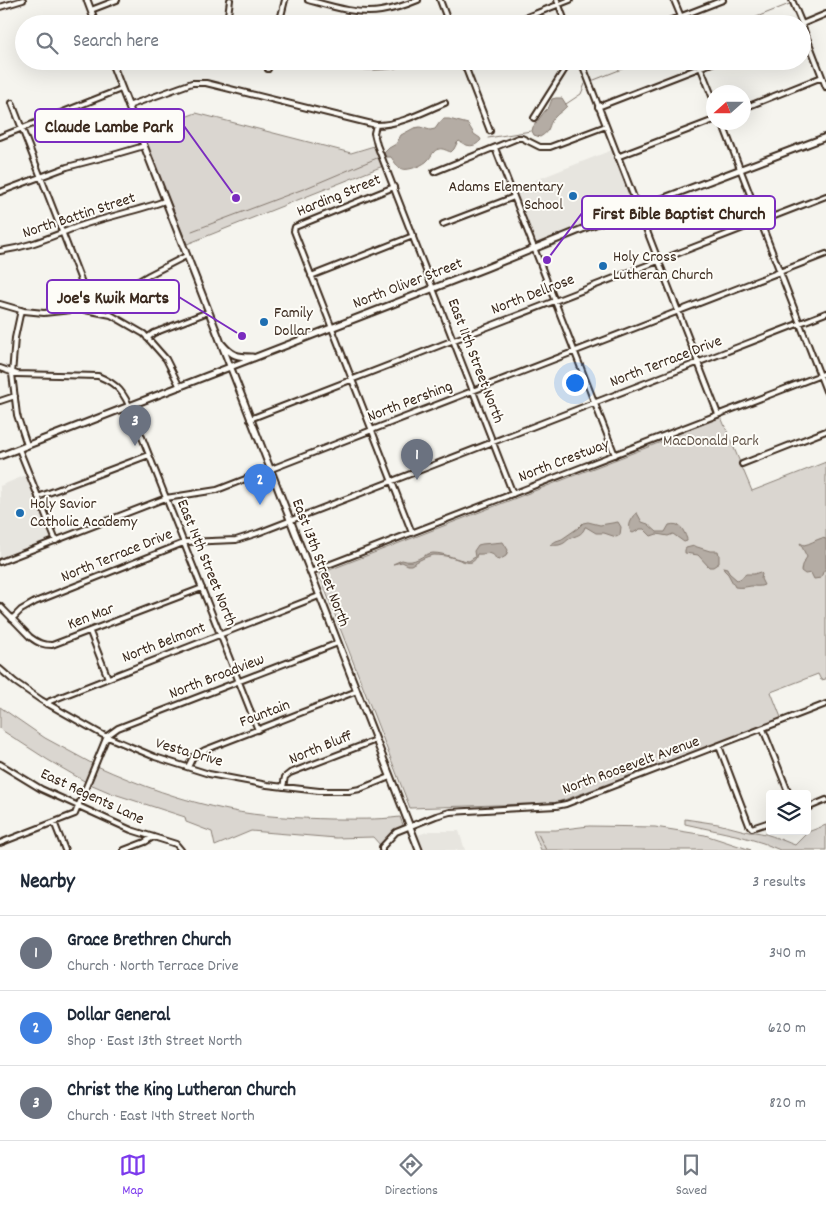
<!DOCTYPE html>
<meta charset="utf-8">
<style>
body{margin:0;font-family:Dekko,sans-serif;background:#f6f6f7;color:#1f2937}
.controls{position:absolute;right:15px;bottom:15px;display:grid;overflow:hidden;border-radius:5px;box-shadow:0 5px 20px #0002}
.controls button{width:45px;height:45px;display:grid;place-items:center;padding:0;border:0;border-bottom:1px solid #e0e1e3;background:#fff;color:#1f2937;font:25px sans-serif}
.compass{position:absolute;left:706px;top:85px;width:45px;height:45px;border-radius:50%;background:#fff;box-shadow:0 5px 20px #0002;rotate:249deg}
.you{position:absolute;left:574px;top:382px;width:18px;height:18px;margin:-12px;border:4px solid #fff;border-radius:50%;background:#1a73e8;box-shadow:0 0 0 8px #1a73e833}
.badge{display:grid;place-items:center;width:32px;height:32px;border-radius:50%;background:#7c3aed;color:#fff;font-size:16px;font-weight:700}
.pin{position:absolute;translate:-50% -41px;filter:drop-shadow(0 1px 2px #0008)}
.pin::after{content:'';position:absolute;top:26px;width:18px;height:15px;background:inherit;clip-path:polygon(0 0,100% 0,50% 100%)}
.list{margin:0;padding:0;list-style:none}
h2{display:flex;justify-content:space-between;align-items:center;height:65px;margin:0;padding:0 20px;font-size:21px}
h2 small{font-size:16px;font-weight:400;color:#747a83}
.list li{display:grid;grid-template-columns:32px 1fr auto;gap:15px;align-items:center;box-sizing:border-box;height:75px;padding:0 20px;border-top:1px solid #e0e1e3}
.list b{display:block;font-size:19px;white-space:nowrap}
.list p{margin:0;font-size:16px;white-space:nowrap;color:#747a83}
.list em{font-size:16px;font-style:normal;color:#747a83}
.icon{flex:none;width:28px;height:28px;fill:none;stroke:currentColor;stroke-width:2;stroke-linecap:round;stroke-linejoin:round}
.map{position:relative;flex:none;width:826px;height:850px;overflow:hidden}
.search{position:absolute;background:#fff;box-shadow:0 5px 20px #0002;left:15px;right:15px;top:15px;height:55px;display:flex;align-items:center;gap:12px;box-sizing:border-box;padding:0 18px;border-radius:28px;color:#747a83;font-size:19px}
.sheet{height:290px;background:#fff}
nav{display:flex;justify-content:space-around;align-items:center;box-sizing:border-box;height:70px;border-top:1px solid #e0e1e3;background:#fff;font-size:14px;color:#747a83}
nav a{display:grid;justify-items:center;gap:2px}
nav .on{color:#7c3aed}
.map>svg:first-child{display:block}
</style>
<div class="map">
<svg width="826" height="850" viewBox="0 0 826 850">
<rect width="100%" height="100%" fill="#f5f4ee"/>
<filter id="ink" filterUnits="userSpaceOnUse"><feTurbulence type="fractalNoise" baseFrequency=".02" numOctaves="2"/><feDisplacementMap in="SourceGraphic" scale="10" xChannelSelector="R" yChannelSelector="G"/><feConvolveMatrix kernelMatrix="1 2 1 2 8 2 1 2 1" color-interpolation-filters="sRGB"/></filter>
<g filter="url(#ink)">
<path fill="#e7e5df" d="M612,150L633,204L632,207L537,244L534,243L513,189Z
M26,475L51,541L0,561V486Z
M430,831H459L465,850H423L418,835Z"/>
<path fill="#dad6d0" stroke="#8a8077" d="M196,113L351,153L374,146L383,166L187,244L142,133Z
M721,417L752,491L826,462V679L821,680L818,674L771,692L782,720L564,800L554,803L410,808L319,574L674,437L675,435Z
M0,707L45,738L93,764L86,782L48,760L0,729Z
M97,766C139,785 183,801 228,810C262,817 297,818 331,819C355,819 377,820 400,817L403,825L390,834L381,846L373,837L336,838L251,831L215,846L212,832L186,822L185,817L111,793L90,784Z
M685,819L718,824L749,832C764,831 781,840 795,845L808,832L826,825V850H780L763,843L740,836L685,824Z
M589,826L655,827L705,835L751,850H541L533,830H556Z"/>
<path fill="#b4aca4" stroke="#84786e" d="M556,98H562L567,106C563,111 558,113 554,118C547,126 552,130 540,137L534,135L532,131L533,127L545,111L549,107L552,99Z
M444,119H449L468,124L474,134L480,138L481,140C474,148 468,147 459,141L457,143L454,149L451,152C447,151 443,148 439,149C433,150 432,156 428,160C424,165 409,171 402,169C397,167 394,161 391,157H386L384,153L389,148L396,144L401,135L414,128L420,127L430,130L435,129L440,122Z
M636,513H637L642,522L648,524L657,532H665L669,525C680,522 683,529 687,539V541L684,542L673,534L668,536L657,534L651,536L644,529H640L633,533L631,532C627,524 632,520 636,513Z
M588,522L600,525L618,522L621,527L620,535L616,537L604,533H596L586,527H585C582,536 576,535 569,539C566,541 565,543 562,544C558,546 554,545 550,545L556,541L562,539L578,528L583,523Z
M822,538L826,539V568L823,572L821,578L814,579L811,573L805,574L801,571L802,565L807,557L800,543L804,545C810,544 815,540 822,538Z
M503,542L508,550L506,556L499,560L496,559C493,550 485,555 477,554C474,568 464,561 454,558C448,556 440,555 434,555C426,556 418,561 411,565H408L402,562L393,564L402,560C416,565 421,554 433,553C446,553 456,560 469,561L475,557L474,551L478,545L482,544Z
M694,546L710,551H718L719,555V563L713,567H709L698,555L685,553V550L686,548Z
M723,567L727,568L729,573L737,580L740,579L746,574H754L760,572L762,574L761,579L764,585C760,587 756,586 751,586C745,587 741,588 735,587L728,574L724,570Z"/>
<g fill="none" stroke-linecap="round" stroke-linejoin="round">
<path stroke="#84786e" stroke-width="1" d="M739,24L792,3
M594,80L642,61
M566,104L581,94L585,84
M488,138L531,131
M192,231L306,188L377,158
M538,834L546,850"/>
<defs>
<path id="minor" d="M230,0L228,15L231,24
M308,0C330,6 357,15 381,11C394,9 406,5 418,0
M440,0L449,24
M557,0L566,24
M674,0L684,24
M792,0L802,24L826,14
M0,7L23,0
M91,10L117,0
M206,24L228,15
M279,24L285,0
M509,24L570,0
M661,24L723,0
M802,25L826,87
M326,61C349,67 387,69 409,61
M463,61L490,131
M581,61L718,414
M698,61L714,101
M268,69L270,61
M12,103L91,306
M128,106L192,83H206L376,125C400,125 423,112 445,103
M598,107L717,61
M744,108L822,77
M534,118L570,61
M722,122L826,391
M376,125L374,133L377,145L513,494
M0,137L121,89
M495,148L615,455
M617,157L714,120
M434,172L518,138H522L540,147H550L606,126
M394,187L295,227L294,231L412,533
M0,192L67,167L113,155L144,146
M443,224L514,197
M0,251C29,247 50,237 77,227C106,217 136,211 165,201
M311,276L413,236
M0,304L24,311L44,313L80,309L111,315L144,334L166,359L180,387
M81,309L113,296L149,275L186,256
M21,310L15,338L12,374L17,415L27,445
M147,338L154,333L208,312
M0,368L17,374L98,376C118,384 124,393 132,412L258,730
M0,401L15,396
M250,419L826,196
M19,449L56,541
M742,464L826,431
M38,497L149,455
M0,562L166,498L217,490L826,254
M310,572L826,373
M0,606L30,637C38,643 43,645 52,645L202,588
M12,619L21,610L35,602L186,542L236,540L258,533L826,313
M90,632L108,678
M0,669L15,682L41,700L103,735L155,757L209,774L267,785L319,791H349L360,789L390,777
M47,704L50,701L319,596
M763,729L789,794
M719,746L749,825L752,828L770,822
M0,764L41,789L74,804L131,830L176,844L181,850
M188,767L193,757L205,750L357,691
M283,787L285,777L290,773L376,740
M807,808L826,800
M54,822L65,850
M0,843L75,814L107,736L118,728L338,643
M124,850L145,842L153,837
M382,850V847L396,832L436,816L450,812L556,806L566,804L826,704"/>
<path id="major" d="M87,0L96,24
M111,61L419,850
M222,344C232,356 237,357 252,357
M0,456L486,268L585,228L826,137"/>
</defs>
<use href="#minor" stroke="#3b2a1e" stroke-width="8"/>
<use href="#major" stroke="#3b2a1e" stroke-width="9"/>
<use href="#minor" stroke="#fdfcf7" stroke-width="4"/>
<use href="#major" stroke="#fdfcf7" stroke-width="5"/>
</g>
</g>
<g fill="#1f6fb2" stroke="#fdfcf7" stroke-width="2">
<circle cx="573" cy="196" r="5"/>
<circle cx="603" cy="266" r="5"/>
<circle cx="264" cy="322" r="5"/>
<circle cx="20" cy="513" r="5"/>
</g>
<g text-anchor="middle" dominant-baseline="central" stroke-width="4" stroke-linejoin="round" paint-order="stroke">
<g font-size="16" fill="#3b2a1e" stroke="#fdfcf7" text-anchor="start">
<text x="563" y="187" text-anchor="end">Adams Elementary<tspan x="563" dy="18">School</tspan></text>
<text x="613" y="257">Holy Cross<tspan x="613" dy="18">Lutheran Church</tspan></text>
<text x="274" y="313">Family<tspan x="274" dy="18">Dollar</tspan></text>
<text x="30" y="504">Holy Savior<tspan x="30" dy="18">Catholic Academy</tspan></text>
</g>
<g font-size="16" fill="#3b2a1e" stroke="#fdfcf7">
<text transform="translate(339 196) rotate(-22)">Harding Street</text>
<text transform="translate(79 216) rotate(-18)">North Battin Street</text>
<text transform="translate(408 284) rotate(-21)">North Oliver Street</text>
<text transform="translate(533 295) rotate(-21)">North Dellrose</text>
<text transform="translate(475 361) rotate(69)">East 11th Street North</text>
<text transform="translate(666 362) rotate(-21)">North Terrace Drive</text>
<text transform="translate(410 402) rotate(-21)">North Pershing</text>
<text transform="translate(564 461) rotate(-21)">North Crestway</text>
<text transform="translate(117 556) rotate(-22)">North Terrace Drive</text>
<text transform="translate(206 563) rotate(68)">East 14th Street North</text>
<text transform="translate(320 563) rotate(69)">East 13th Street North</text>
<text transform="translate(91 617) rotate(-21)">Ken Mar</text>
<text transform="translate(164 643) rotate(-21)">North Belmont</text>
<text transform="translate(217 677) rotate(-21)">North Broadview</text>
<text transform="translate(265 714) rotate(-21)">Fountain</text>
<text transform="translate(321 748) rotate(-22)">North Bluff</text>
<text transform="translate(189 753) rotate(16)">Vesta Drive</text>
<text transform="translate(631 766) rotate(-20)">North Roosevelt Avenue</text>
<text transform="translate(92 797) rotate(25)">East Regents Lane</text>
</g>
<g font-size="16" fill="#63554a" stroke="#fdfcf7">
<text x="711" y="441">MacDonald Park</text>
</g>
</g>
<path fill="none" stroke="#7b2cbf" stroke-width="2" d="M236 198L184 126M547 260L582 213M242 336L179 297"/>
<g fill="#7b2cbf" stroke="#fdfcf7" stroke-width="2">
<circle cx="236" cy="198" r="5"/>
<circle cx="547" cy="260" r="5"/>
<circle cx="242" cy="336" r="5"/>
</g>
<g fill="#fdfcf7" stroke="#7b2cbf" stroke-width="2">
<rect x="35" y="109" width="149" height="33" rx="5"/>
<rect x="582" y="196" width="193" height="33" rx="5"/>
<rect x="47" y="280" width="132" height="33" rx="5"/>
</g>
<g font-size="18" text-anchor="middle" font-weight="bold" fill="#3b2a1e">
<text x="109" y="132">Claude Lambe Park</text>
<text x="679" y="219">First Bible Baptist Church</text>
<text x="113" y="303">Joe's Kwik Marts</text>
</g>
</svg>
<div class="controls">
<button><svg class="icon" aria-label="layers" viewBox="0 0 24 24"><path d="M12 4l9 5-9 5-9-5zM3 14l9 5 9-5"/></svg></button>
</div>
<svg class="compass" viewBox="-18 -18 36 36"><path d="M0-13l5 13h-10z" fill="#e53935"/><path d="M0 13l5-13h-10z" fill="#747a83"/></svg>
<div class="you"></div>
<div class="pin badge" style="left:417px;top:480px;background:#6b7280">1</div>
<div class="pin badge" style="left:260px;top:505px;background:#3f7fe0">2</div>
<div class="pin badge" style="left:135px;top:446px;background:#6b7280">3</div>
<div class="search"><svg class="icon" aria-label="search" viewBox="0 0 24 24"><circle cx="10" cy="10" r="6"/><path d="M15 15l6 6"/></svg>Search here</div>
</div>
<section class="sheet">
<h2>Nearby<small>3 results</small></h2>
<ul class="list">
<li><span class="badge" style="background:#6b7280">1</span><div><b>Grace Brethren Church</b><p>Church · North Terrace Drive</p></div><em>340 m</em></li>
<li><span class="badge" style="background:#3f7fe0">2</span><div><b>Dollar General</b><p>Shop · East 13th Street North</p></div><em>620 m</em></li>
<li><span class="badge" style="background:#6b7280">3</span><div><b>Christ the King Lutheran Church</b><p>Church · East 14th Street North</p></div><em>820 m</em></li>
</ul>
</section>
<nav>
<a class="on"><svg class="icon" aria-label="map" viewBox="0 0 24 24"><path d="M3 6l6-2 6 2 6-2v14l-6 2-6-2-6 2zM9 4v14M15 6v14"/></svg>Map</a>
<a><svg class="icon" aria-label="directions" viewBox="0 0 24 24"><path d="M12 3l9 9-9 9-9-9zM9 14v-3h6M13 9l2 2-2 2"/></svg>Directions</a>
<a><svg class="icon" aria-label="saved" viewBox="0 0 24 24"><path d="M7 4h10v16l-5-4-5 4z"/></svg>Saved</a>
</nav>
